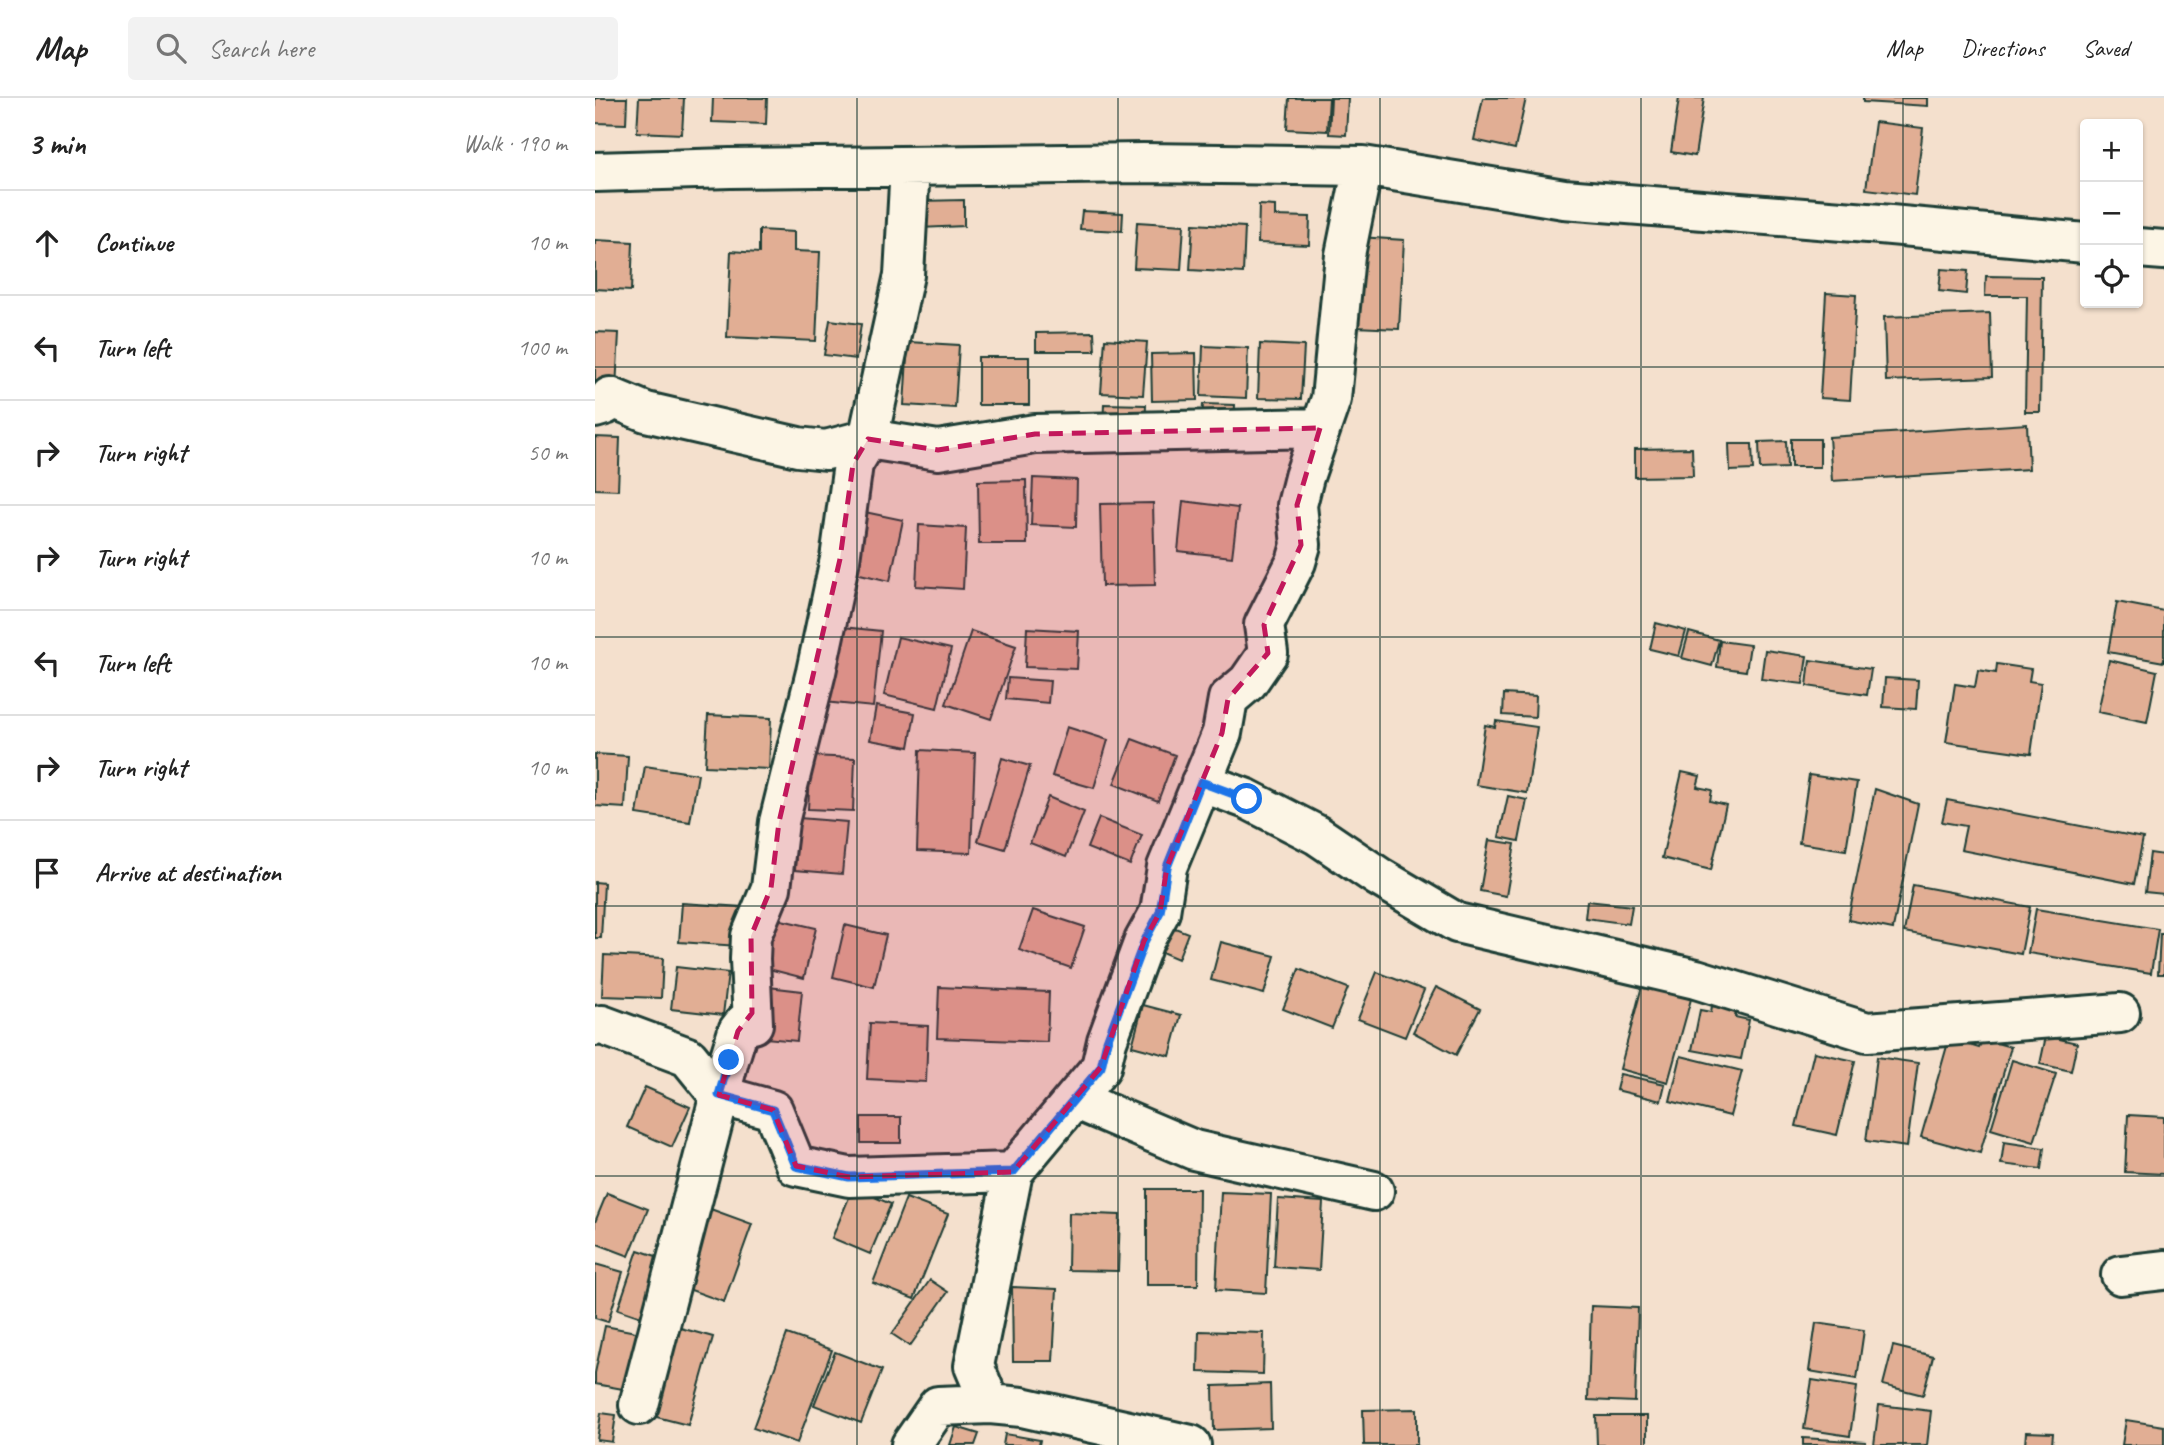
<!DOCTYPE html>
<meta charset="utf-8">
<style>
body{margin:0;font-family:Caveat,sans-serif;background:#f2f2f2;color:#222}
.controls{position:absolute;right:21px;top:21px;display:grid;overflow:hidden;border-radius:7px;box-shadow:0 2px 5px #0004}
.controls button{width:63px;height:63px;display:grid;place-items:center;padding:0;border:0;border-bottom:2px solid #e0e0e0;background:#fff;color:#222;font:35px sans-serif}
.stop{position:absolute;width:21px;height:21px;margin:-16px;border:5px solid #1a73e8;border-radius:50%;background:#fff}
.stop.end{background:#1a73e8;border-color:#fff;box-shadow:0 2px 7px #0008}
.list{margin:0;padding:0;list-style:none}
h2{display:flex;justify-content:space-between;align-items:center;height:91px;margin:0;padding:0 28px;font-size:30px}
h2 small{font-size:23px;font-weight:400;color:#767676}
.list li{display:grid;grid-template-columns:46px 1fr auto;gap:21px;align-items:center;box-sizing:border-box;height:105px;padding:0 28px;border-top:2px solid #e0e0e0}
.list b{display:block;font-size:26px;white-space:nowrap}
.list em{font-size:23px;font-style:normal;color:#767676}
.icon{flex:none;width:38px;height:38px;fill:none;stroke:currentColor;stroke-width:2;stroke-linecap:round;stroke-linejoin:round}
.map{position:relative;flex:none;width:1569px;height:1347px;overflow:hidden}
header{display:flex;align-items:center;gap:42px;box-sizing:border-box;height:98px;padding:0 35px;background:#fff;border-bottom:2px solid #e0e0e0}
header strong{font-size:33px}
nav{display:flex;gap:38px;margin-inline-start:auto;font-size:24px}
.search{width:490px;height:63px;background:#f2f2f2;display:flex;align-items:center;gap:18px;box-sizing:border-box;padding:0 24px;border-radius:7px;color:#767676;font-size:26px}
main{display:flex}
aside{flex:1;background:#fff}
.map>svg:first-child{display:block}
</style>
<header>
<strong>Map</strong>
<div class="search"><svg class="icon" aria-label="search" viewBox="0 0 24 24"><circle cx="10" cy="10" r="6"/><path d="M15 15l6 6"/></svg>Search here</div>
<nav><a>Map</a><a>Directions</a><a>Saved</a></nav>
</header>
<main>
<aside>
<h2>3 min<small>Walk · 190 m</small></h2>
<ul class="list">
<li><svg class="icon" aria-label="ahead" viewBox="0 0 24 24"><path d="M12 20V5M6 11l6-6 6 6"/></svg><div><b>Continue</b></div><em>10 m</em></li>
<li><svg class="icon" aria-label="left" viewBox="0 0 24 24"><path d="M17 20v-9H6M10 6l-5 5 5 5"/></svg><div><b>Turn left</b></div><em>100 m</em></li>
<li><svg class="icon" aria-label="right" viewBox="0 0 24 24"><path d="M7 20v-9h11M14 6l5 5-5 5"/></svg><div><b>Turn right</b></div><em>50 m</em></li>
<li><svg class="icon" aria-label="right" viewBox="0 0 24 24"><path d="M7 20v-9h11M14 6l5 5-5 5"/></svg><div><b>Turn right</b></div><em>10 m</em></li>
<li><svg class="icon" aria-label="left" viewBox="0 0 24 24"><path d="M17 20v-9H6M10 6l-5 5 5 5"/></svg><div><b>Turn left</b></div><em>10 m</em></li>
<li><svg class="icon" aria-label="right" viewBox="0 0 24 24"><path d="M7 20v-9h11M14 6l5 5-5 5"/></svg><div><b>Turn right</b></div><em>10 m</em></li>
<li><svg class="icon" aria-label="arrive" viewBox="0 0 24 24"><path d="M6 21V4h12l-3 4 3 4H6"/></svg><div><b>Arrive at destination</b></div></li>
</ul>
</aside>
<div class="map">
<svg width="1569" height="1347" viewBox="0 0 1569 1347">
<rect width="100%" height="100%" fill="#f4e0cd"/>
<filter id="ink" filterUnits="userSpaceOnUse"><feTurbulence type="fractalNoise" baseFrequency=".0143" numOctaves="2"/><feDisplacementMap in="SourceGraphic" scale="14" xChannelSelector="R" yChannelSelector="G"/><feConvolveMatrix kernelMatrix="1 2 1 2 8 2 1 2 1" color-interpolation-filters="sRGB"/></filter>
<g filter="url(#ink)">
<path fill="#e1ae94" stroke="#1f3d34" stroke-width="2" d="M0,0H32L31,26L0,25Z
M44,0H89L87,36L42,34Z
M118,0H172L171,26L117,24Z
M694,0H734L732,33L692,31Z
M736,0H753L751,37L734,36Z
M888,0H931L920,51L879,42Z
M1084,0H1109L1100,58L1076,54Z
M1268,0H1333V8L1268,4Z
M1280,24L1328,30L1320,97L1271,91Z
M369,102V128L325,130V103Z
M664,107L680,108V118L715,119L714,147L663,145Z
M487,113L528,115L527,133L485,131Z
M542,124L589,127L586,172L539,170Z
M598,126L650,129L648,175L595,172Z
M164,132L199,134V153L225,154L221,243L132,239L136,153L164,155Z
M764,139L809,142L804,231L760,229Z
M0,142L38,144L36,193L0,191Z
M1346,171L1373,173L1371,196L1344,193Z
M1391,178L1447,179L1445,314H1430L1432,198H1390Z
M1231,195L1261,197L1255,302L1225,300Z
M1395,215L1397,279L1291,283L1289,219Z
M235,222L266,226L261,261L229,257Z
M0,234L24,235L21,290L0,289Z
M499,234L500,253H441V235Z
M510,241L552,244L548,297L506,295Z
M313,244L364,247L360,310L309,307Z
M665,246L709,248L706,301L663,300Z
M608,248L653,250L651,300L606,298Z
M601,255L602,302L557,303L556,256Z
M383,259H434V307H383Z
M509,306L551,307L550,330L508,329Z
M608,306L640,307L639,324L607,323Z
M1432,326L1434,371L1237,383L1234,339Z
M0,339L25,340L23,392L0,391Z
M1196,341H1225V369H1196Z
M1191,343L1192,370L1165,371L1164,344Z
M1134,346H1157L1158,372L1135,373Z
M1097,350L1098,378L1040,379V351Z
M438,380L482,382L481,429L436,427Z
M431,382L432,446H384L383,383Z
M588,403L643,410L637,459L583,453Z
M558,405L560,487L507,488L505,406Z
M265,413L308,422L295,483L252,473Z
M324,427L371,430L368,491L321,488Z
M1522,504L1569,513V564L1513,554Z
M1061,525L1091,533L1084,558L1055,551Z
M237,528L286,533L278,609L229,604Z
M432,530L484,533L482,571L430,569Z
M376,533L421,548L396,621L351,606Z
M1094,534L1124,542L1117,568L1087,560Z
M303,539L356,551L342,610L289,597Z
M1125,543L1155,547L1151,573L1122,569Z
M1170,552L1212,558L1208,586L1166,581Z
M1215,562L1276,571L1272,597L1212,588Z
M1514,562L1562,573L1552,624L1503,614Z
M1402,566L1436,571L1434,583L1446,585L1436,656L1351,644L1360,586L1380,589L1383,572L1401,575Z
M413,580L455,583L453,605L411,601Z
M1290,580L1323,582L1321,611L1288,609Z
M909,596L941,598L940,619L908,617Z
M281,608L320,615L314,649L275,642Z
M113,617L176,620L174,671L110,668Z
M901,623L942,629L932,695L881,687L890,627L900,629Z
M472,629L513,642L499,690L457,678Z
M537,641L580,657L563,703L519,686Z
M325,652L380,655L376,755L322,753Z
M0,656L33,658L30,710L0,708Z
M216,658L260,660L258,713L213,711Z
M407,660L435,668L410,751L383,743Z
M50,668L103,676L95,724L42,716Z
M1087,674L1105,678L1102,689L1117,692L1115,703L1131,707L1116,772L1067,760Z
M1214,677L1262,684L1251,752L1204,745Z
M1280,691L1323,706L1298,831L1253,822Z
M913,698L932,702L924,743L904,739Z
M453,699L489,714L471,759L435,745Z
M1352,702L1548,740L1539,786L1366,752L1371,728L1347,724Z
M204,720L252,724L247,776L200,772Z
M504,720L547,737L535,767L492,750Z
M894,742L920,746L911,798L885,793Z
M1555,755L1569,757V796L1550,794Z
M0,784L9,785L6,840H0Z
M1318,787L1435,809L1426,856L1309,834Z
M992,803L1037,808L1034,826L990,820Z
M87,805L147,809L144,848L84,844Z
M1441,811L1563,831L1556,875L1433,855Z
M438,812L490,829L476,870L424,852Z
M178,820L221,830L209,880L166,869Z
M250,827L291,837L279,889L238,879Z
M575,828L593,835L583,861L564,853Z
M1565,836H1569V876H1563Z
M626,844L680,858L669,896L616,882Z
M9,857L68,860L66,900L7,898Z
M81,869L133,875L128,917L76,911Z
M704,871L753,890L737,930L688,911Z
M782,874L829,892L810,939L763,921Z
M165,888L207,893L202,943L159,939Z
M1047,888L1096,901L1073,984L1025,971Z
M344,889L454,894L452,944L342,940Z
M841,889L885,911L861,957L818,934Z
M548,907L586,917L575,958L537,948Z
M1117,908L1141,913L1140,919L1154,922L1146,961L1097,952L1105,912L1116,914Z
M275,925L333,928L331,984L272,981Z
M1451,938L1482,945L1476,973L1445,966Z
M1354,941L1384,950L1387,941L1416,949L1385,1055L1326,1039Z
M1219,954L1260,963L1242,1037L1201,1028Z
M1086,958L1147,973L1135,1018L1075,1003Z
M1282,959L1323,965L1312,1049L1271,1043Z
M1417,962L1461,976L1439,1044L1396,1031Z
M1025,976L1070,986L1066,1003L1021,992Z
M50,989L95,1009L77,1049L32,1029Z
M1533,1017L1569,1019V1076L1530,1074Z
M266,1019H306V1045H266Z
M1409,1044L1449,1050L1446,1071L1406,1066Z
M258,1090L296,1106L275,1156L237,1140Z
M552,1091H604L603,1187H552Z
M626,1094L676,1096L671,1195L621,1192Z
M12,1095L53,1111L34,1158L0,1145V1124Z
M311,1100L353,1116L319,1201L278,1185Z
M683,1101L728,1104L724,1172L679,1169Z
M110,1109L157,1126L129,1204L82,1187Z
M474,1115L525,1117L523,1173L473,1172Z
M43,1152L79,1164L61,1224L23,1211Z
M0,1166L28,1174L13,1224L0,1220Z
M335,1182L353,1194L315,1248L297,1236Z
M417,1189L462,1191L458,1263H418Z
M996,1208L1043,1210L1040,1304L993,1302Z
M1221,1225L1269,1232L1262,1281L1214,1273Z
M71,1226L118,1239L93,1327L46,1315Z
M10,1228L51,1236L39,1293L0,1286V1275Z
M604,1233L669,1235L668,1276L603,1274Z
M192,1236L237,1252L202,1345L158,1330Z
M1298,1248L1338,1258L1328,1297L1288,1287Z
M240,1254L287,1272L266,1325L219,1307Z
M1217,1282L1262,1289L1255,1338L1209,1331Z
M675,1286L676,1330L619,1332L618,1288Z
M1284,1307L1336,1313L1332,1347H1279Z
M822,1311V1347H769L768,1312Z
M6,1315L21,1317L17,1344L2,1342Z
M1001,1318H1052V1347H1002Z
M1531,1322L1569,1328V1347H1527Z
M361,1329L384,1336L380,1347H355Z
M1431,1334L1458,1335L1457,1347H1430Z
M410,1336L445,1342L444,1347H408Z
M1208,1340L1271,1344V1347H1208Z"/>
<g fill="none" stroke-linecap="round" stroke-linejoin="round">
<defs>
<path id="minor" d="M0,74L135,70L548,65L768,68L969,101L1285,126L1490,145
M1543,150L1569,152
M0,310L10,307L15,299L51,314L203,349L231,352L273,341L343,352L440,336L725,330
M606,684L652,701L722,737L784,779L862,825L1101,881L1272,934L1525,915
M0,928L7,927L93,959L124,997L178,1012L201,1068L254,1079L418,1074
M479,1001L599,1052L779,1093
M1526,1177L1569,1172
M44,1307L134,962L143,933L150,924L158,926L155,861L156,838L176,790L184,724L221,574L245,461L258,366L273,341L309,177L315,68
M316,1347L343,1308L395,1306
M596,1347L427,1309L395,1306L379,1268L418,1074L506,969L512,943L549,843L565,814L572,769L627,635L633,601L653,584L673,555L669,527L701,464L706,447L702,407L709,379L736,301L750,157L768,68"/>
</defs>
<use href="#minor" stroke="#1f3d34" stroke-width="44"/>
<use href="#minor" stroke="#fcf5e5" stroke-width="38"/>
</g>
</g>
<g fill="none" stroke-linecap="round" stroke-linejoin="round" filter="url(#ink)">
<path stroke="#1a73e8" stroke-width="9" d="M134,962L124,997L178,1012L201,1068L254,1079L418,1074L506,969L512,943L549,844L565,814L572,769L606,684L652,701"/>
</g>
<path fill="#c2185b" fill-opacity="0.2" stroke="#c2185b" stroke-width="5" stroke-dasharray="14 9" stroke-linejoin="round" d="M725,330L702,407L706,447L669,527L673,555L633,601L627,635L572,769L565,814L549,843L506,969L418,1074L254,1079L201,1068L178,1012L124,997L143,933L157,915L156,838L176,790L184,724L245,461L258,366L273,341L343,352L440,336Z"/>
<path fill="none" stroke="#1f3d34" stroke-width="2" stroke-opacity="0.55" d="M262,0V1347M523,0V1347M785,0V1347M1046,0V1347M1308,0V1347M0,269H1569M0,539H1569M0,808H1569M0,1078H1569"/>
</svg>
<div class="controls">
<button>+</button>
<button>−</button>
<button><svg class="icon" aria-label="locate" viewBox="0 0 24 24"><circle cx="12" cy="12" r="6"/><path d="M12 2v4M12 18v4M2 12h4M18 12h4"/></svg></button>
</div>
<div class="stop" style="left:652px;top:701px"></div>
<div class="stop end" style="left:134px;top:962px"></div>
</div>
</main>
